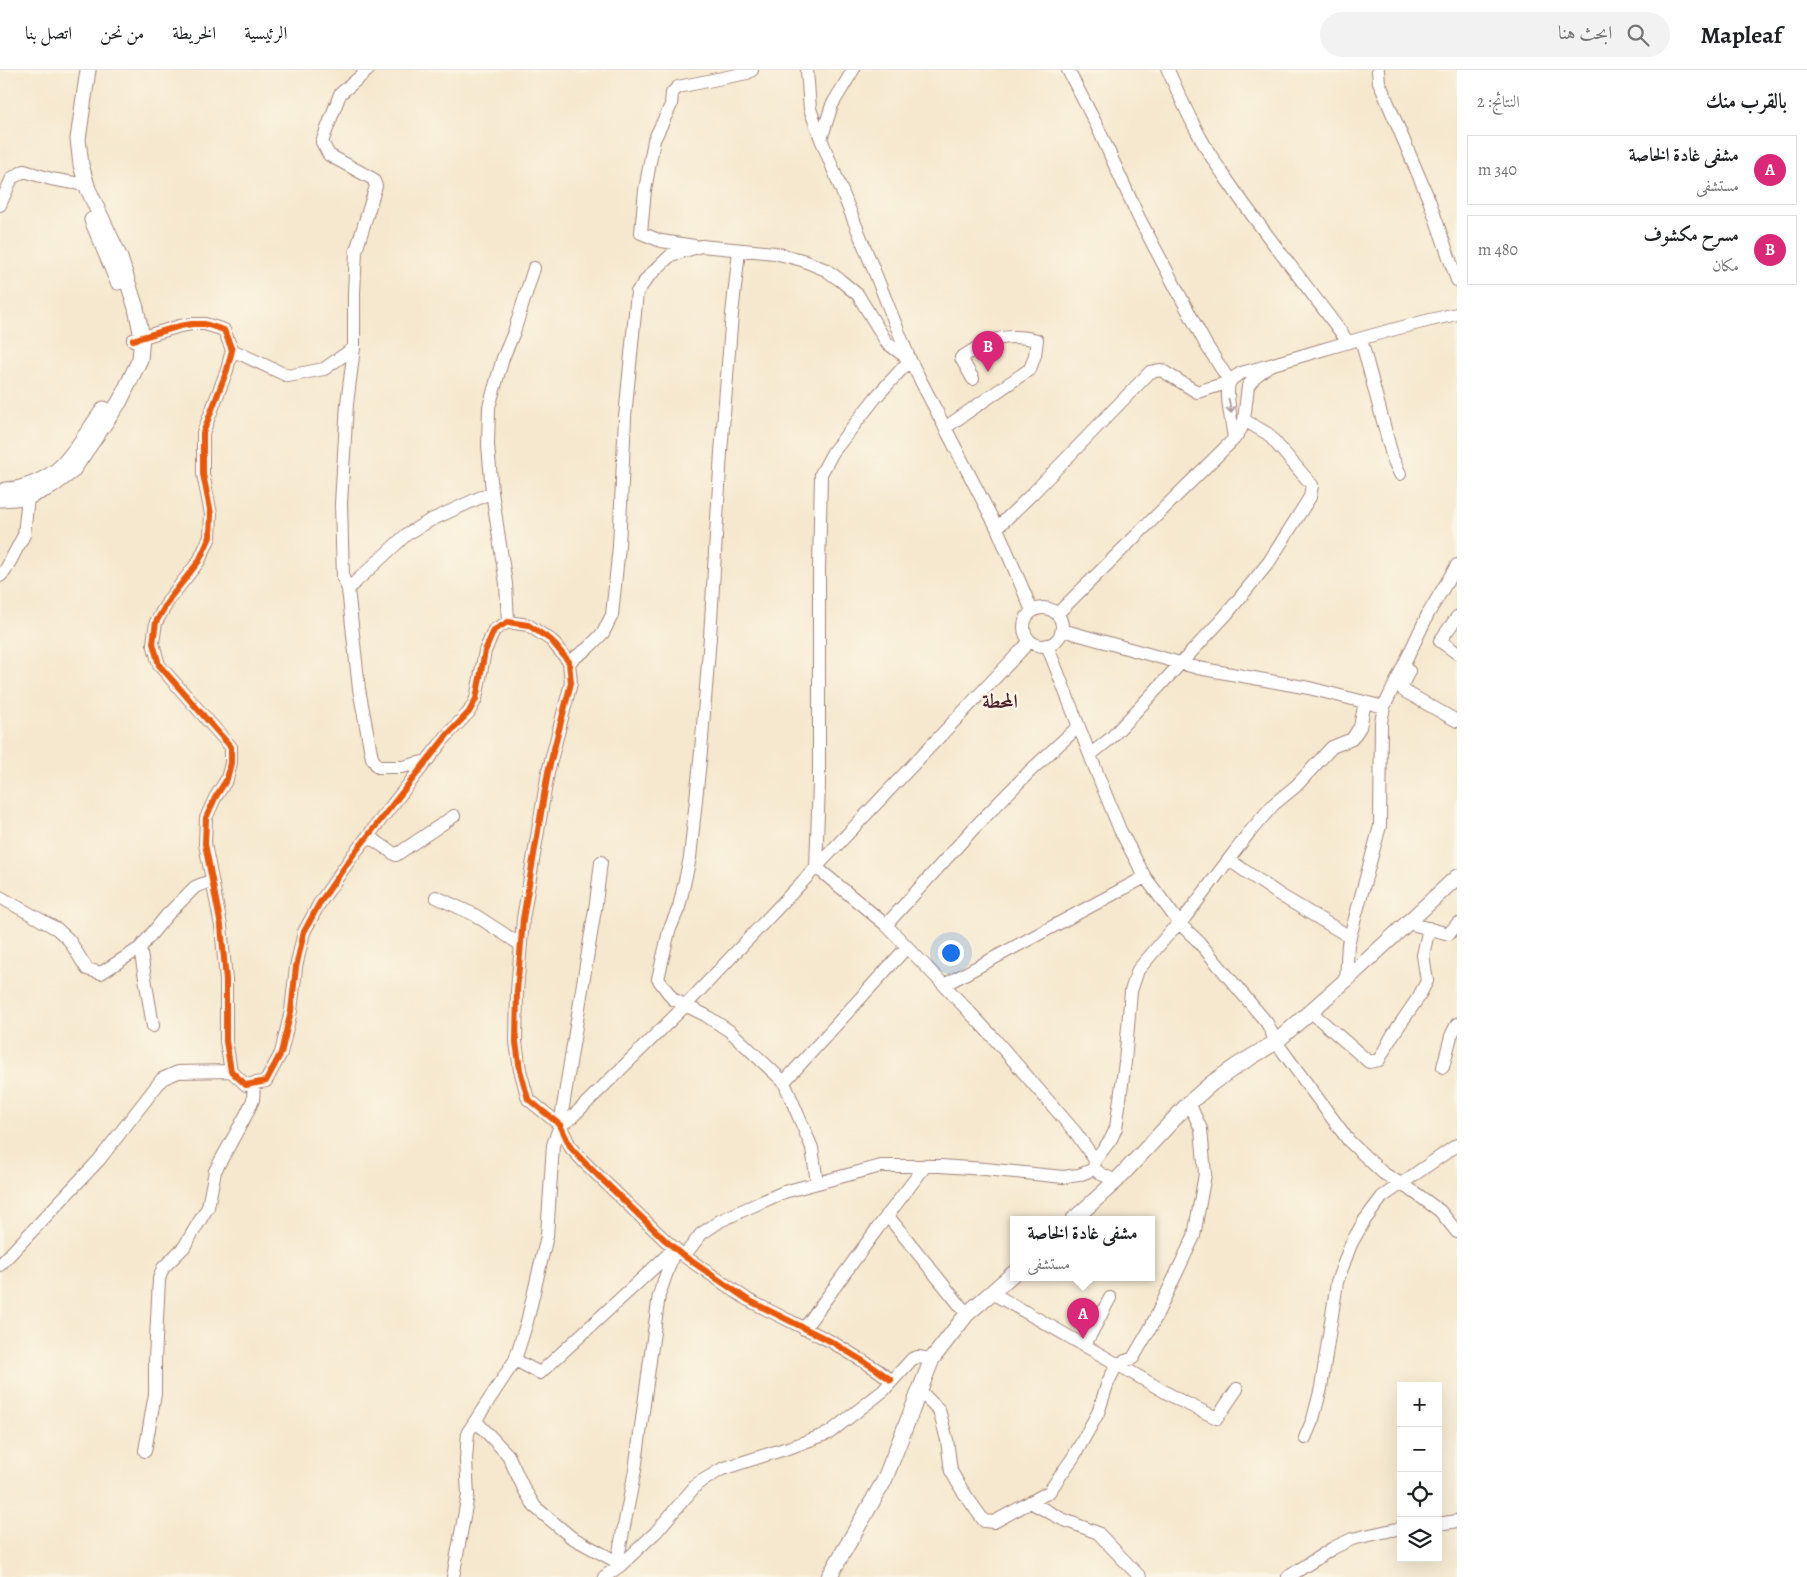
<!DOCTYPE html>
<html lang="ar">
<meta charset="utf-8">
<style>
body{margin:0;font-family:Alegreya,Amiri,serif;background:#f2f2f2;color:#202124;direction:rtl}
.controls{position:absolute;right:15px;bottom:15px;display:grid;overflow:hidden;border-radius:0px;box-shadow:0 5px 20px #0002}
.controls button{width:45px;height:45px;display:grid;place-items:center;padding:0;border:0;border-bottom:1px solid #e0e0e0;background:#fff;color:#202124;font:25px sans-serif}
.you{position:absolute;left:950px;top:882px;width:18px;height:18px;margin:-12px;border:4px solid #fff;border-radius:50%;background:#1a73e8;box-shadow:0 0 0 8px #1a73e833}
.badge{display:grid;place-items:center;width:32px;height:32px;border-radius:50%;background:#db2777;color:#fff;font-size:16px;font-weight:700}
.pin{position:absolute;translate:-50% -41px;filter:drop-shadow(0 1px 2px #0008)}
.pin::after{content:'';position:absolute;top:26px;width:18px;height:15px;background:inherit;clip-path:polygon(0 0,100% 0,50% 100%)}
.popup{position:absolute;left:1010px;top:1146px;width:145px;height:65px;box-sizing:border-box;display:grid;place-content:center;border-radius:0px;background:#fff;filter:drop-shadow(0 1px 4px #0005);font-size:16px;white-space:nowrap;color:#757577}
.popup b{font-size:19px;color:#202124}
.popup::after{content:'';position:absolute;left:50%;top:100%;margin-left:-10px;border:10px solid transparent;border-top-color:#fff}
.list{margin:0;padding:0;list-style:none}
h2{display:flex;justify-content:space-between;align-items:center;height:65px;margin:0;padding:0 20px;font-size:21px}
h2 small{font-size:16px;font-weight:400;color:#757577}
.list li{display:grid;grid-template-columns:32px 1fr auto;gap:15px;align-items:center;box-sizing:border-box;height:70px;margin:0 10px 10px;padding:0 10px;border:1px solid #e0e0e0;border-radius:0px}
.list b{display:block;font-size:19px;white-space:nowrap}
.list p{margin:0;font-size:16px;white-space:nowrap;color:#757577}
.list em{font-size:16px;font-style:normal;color:#757577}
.icon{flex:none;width:28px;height:28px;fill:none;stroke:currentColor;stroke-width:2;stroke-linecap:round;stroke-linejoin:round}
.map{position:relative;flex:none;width:1457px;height:1507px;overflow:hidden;direction:ltr}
header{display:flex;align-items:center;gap:30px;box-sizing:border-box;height:70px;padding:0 25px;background:#fff;border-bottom:1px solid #e0e0e0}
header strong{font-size:24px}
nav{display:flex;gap:28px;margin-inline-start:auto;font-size:18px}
.search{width:350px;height:45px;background:#f2f2f2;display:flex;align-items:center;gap:12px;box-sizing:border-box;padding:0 18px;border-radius:28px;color:#757577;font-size:19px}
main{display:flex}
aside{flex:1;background:#fff}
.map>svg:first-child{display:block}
</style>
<header>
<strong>Mapleaf</strong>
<div class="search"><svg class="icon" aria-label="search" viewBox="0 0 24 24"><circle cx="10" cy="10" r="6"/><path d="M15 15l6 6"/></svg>ابحث هنا</div>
<nav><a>الرئيسية</a><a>الخريطة</a><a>من نحن</a><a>اتصل بنا</a></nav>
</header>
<main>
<aside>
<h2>بالقرب منك<small>النتائج: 2</small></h2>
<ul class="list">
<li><span class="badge">A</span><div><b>مشفى غادة الخاصة</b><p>مستشفى</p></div><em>340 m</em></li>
<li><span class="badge">B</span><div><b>مسرح مكشوف</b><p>مكان</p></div><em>480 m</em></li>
</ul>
</aside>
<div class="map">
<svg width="1457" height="1507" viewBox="0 0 1457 1507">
<rect width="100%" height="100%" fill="#fcf5e5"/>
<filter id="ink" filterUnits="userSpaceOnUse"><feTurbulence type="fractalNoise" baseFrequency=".02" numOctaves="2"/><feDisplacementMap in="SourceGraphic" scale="10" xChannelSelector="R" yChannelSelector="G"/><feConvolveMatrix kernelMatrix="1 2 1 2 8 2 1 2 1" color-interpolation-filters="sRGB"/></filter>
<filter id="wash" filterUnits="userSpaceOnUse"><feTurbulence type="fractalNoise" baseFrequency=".0096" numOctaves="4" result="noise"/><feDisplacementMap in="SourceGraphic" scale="20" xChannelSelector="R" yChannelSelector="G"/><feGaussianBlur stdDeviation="1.12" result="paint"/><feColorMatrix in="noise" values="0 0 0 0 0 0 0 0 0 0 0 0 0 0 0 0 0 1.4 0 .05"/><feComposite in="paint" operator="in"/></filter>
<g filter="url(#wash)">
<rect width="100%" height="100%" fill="#f5e8ce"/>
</g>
<g filter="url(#ink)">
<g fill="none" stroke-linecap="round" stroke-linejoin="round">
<defs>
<path id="minor" d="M807,0L810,39L821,69L910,290L997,458L1032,541
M1168,0C1184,36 1200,72 1223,104C1262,162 1307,215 1348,272
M1378,0L1379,12L1429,130L1457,210
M821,69L832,35L853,0
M0,135L12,108L24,101L51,109L86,115
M695,176L661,171L641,163L645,120L654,70L671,35L672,23L678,17L747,3L752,0
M739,181L732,244L721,382L710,567L701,681L690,788L679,837L669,861L658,909L673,929L705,945L731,962L784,1012L812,1078L817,1113
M1361,269L1393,389L1400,404
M133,270L180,256L192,254H205L224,260L232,280L227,300L203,363V404L211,444L210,467L199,491L170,528L156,552L153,573L159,595L231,677V693L227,709L215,728L206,748L205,774L221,856L226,910V971L231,1001L246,1015L266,1011L281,983L291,941L296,897L304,862L319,834L353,785L448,664L469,642L476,629L485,581L494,560L508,552L528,555L551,570L569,592L571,613L548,702L523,849L517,921L516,972L520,1000L528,1029L560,1055L571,1078L585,1093L665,1170L684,1186L748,1230L832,1272L876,1299L891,1310
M354,278V223L356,181L376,116L373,109L329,85L322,72L340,24L368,0
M232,280L288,306L324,299L354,278L347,334L341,433L343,508L348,519L359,619L372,688L378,697H402L427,691
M946,357L1030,299L1035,285L1037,270C1004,262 987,270 961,288L973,309
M1234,369C1233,355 1223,320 1231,310C1234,307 1238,305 1241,303C1313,284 1384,259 1457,244
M492,422L488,375L489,337L503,288L514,262L534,198
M997,458L1033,423L1150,302L1161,300L1197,322L1230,312L1205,273L1177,220L1139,148L1097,56L1068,0
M0,506L5,501L24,465L28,427
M348,519L407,464L429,451L492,422L506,514L508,552
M1024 557a19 19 0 1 1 38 0a19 19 0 1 1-38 0Z
M1057,544L1234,369L1241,359L1244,350L1248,316L1256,306L1267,297
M1457,547L1440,571L1457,583
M1062,560L1198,598L1309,618L1384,637
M1047,575L1097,703L1120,760L1145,807L1180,854L1198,871L1267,953L1276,972L1349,1071L1383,1103L1414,1122L1440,1141L1457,1162
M569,592L588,578L603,563L612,545L619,476L625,347L637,222L649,206L671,185L701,176L775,183L802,190L826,200L840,210L858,225L887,273L910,290L876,327L833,382L821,404L819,499V713L816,797L886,855L944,915L992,966L1076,1063L1095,1090
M1409,601L1402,615L1404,621L1457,651
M1090,685L1111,668L1225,546L1269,492L1310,427L1312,415L1268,364L1244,350
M368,766L396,785L454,746
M1229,790L1280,825L1350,867
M0,827L57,859L69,870L87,899L101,903L140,878L167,845L195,817L212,810
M436,827L475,845L521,875
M1408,853L1449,864L1457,854
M886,855L974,758L1030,701L1078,657
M140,878L153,956
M1346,910L1348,874L1380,756L1381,652L1384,637L1428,544L1457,495
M944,915L1145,807
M1311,942L1369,992L1379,990L1392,966L1418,928L1427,911L1423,885L1429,858
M1443,997L1451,966L1457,954
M784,1012L907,877
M560,1055L570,1049L685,936L1030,571
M1116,1111L1101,1104L1094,1099L1095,1090L1111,1069L1116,1058L1125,992L1131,921L1138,900L1172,860L1180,854L1248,764L1274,734L1296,716L1332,677L1352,669L1360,657L1365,632
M887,1145L967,1244
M684,1186L701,1164L720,1151L748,1138L784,1122L881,1096H940L985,1099L1063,1107L1079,1105L1094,1099
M0,1195L99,1090L162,1009L178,1002L231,1001
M992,1223L1117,1294L1133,1288L1151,1257L1194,1166L1205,1104L1201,1059L1189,1033
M804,1259L877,1159L926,1095
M1085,1275L1110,1228
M515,1290L540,1303L673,1180
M919,1320L939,1340L947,1370L951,1401L962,1420L984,1451L994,1452L1049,1422L1074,1386L1098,1343L1108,1312L1117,1294L1179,1330L1217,1348L1237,1319
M476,1351L508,1385L524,1419L535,1437L571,1467L621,1494
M1305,1368L1313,1349L1321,1318L1337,1212L1351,1174L1364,1151L1382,1127L1457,1075
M145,1381L155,1324V1290L159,1209L163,1198L184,1177L208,1137L215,1101L246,1045L253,1030L254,1013
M1030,1432L1062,1449L1098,1463L1140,1507
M1438,1454L1457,1451
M621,1495L619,1482L635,1400L659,1225L675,1179
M453,1507L468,1425L466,1390L468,1362L515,1290L527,1252L547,1166L553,1075L560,1055L596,833L601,792
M604,1507L621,1495L656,1462L697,1414L722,1399L794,1376L829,1363L883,1321L912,1289L918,1287L932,1289
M1288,1507L1333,1478L1352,1469L1401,1458"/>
<path id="major" d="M92,150L118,212
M5,420C22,420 43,411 56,401C71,390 92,355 104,339
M0,429L28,427L52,416L72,401L120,331L140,289L142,267L136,238L120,188L88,119L81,95L78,69L88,0
M1073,1150L1116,1111L1189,1033L1212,1013L1238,995L1276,972L1346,910L1457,807
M829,1507L884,1411L932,1289L967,1244L1014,1203"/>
</defs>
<use href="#minor" stroke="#a0847c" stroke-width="14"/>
<use href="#major" stroke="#a0847c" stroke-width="17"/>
<use href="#minor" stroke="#fff" stroke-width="12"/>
<use href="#major" stroke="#fff" stroke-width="15"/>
<defs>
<path id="cycleway" d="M133,270L180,256L192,254H205L224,260L232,280L227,300L203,363V404L211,444L210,467L199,491L170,528L156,552L153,573L159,595L231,677V693L227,709L215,728L206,748L205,774L221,856L226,910V971L231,1001L246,1015L266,1011L281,983L291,941L296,897L304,862L319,834L353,785L448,664L469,642L476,629L485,581L494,560L508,552L528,555L551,570L569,592L571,613L548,702L523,849L517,921L516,972L520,1000L528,1029L560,1055L571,1078L585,1093L665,1170L684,1186L748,1230L832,1272L876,1299L891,1310"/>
</defs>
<use href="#cycleway" stroke="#fcf5e5" stroke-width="9"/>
<use href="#cycleway" stroke="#e8590c" stroke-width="6"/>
</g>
<defs><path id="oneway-shaft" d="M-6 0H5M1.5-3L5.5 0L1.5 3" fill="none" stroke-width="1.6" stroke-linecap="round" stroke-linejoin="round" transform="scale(1.25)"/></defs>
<use stroke="#ae9aa0" href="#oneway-shaft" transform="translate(1230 336) rotate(79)"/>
</g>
<g text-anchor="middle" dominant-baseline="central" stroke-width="5" stroke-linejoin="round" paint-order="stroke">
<g font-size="20" font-weight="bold" fill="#4a1f2b" stroke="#fcf5e5">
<text x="1000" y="631">المحطة</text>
</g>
</g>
</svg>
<div class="controls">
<button>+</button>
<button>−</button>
<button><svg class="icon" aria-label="locate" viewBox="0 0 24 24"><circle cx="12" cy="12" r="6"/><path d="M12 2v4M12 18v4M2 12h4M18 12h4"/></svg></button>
<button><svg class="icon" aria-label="layers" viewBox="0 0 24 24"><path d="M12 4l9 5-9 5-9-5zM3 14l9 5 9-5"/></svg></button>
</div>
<div class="you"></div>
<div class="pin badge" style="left:1083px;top:1269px">A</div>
<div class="popup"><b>مشفى غادة الخاصة</b>مستشفى</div>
<div class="pin badge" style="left:988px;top:302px">B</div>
</div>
</main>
